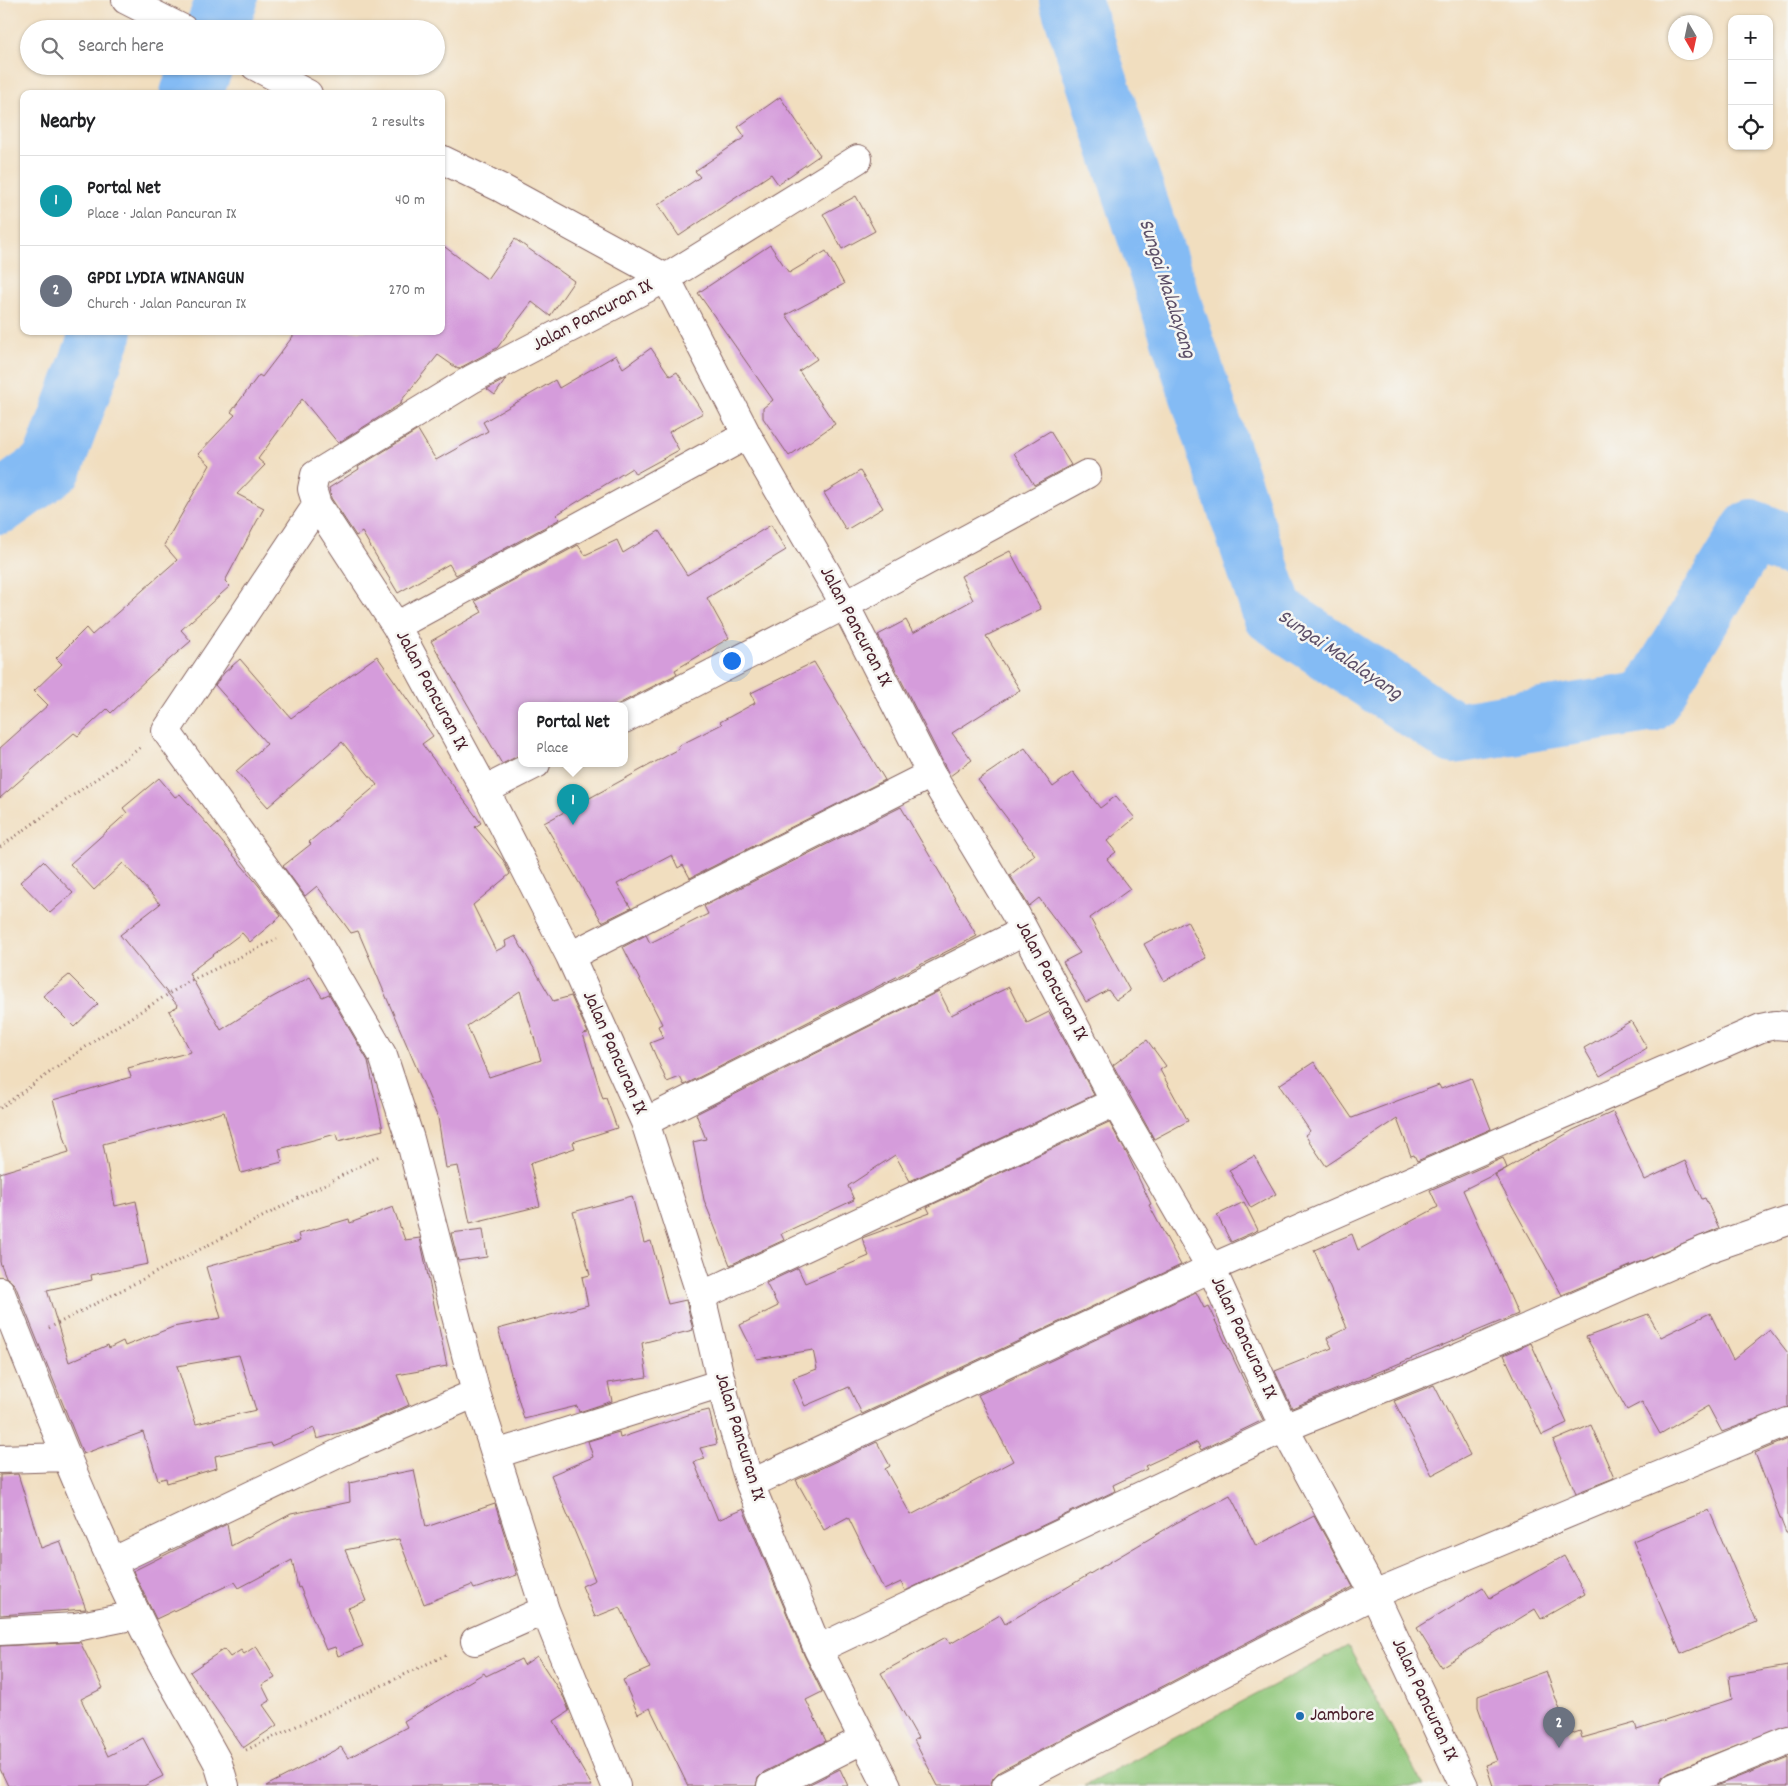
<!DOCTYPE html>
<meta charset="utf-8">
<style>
body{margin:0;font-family:Dekko,sans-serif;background:#f2f2f2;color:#202124}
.controls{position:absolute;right:15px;top:15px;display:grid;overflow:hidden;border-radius:10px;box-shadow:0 1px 4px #0004}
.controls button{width:45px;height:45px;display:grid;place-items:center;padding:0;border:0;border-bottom:1px solid #e0e0e0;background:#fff;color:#202124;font:25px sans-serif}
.compass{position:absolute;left:1668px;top:15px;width:45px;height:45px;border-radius:50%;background:#fff;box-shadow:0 1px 4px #0004;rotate:171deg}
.you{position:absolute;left:731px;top:660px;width:18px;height:18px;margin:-12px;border:4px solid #fff;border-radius:50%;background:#1a73e8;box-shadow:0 0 0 8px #1a73e833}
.badge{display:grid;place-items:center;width:32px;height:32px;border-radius:50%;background:#1f6fb2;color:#fff;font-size:16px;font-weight:700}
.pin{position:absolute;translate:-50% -41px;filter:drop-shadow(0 1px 2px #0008)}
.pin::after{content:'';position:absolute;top:26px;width:18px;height:15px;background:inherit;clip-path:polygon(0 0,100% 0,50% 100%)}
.popup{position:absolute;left:518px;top:702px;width:110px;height:65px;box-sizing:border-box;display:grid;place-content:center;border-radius:10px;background:#fff;filter:drop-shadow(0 1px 4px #0005);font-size:16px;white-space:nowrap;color:#757577}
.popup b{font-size:19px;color:#202124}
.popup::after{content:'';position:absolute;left:50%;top:100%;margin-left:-10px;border:10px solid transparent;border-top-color:#fff}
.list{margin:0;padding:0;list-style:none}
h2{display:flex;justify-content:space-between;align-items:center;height:65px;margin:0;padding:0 20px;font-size:21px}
h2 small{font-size:16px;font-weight:400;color:#757577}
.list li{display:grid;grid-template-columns:32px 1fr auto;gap:15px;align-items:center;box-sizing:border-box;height:90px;padding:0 20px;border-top:1px solid #e0e0e0}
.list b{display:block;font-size:19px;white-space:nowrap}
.list p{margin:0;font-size:16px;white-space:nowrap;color:#757577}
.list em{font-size:16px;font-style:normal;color:#757577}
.icon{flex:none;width:28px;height:28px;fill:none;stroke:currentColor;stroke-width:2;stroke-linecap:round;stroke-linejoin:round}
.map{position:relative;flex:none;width:1788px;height:1786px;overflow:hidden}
.search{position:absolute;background:#fff;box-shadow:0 1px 4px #0004;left:20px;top:20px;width:425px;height:55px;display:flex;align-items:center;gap:12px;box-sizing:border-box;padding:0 18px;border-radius:28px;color:#757577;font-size:19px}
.panel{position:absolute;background:#fff;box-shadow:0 1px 4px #0004;left:20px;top:90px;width:425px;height:245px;border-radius:10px}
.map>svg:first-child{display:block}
</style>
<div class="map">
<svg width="1788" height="1786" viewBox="0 0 1788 1786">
<rect width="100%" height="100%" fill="#f6f6f2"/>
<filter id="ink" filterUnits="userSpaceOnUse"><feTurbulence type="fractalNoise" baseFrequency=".02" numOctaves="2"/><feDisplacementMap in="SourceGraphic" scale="10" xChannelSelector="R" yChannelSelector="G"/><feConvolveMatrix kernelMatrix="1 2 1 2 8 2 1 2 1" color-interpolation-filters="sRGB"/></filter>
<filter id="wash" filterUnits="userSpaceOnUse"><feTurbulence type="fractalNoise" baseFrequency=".0096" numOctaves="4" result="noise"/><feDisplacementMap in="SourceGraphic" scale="20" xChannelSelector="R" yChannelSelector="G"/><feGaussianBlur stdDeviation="1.12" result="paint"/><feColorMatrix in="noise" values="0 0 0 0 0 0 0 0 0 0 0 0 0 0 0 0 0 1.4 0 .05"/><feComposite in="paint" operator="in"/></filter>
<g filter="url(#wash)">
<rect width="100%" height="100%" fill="#f1debf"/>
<path fill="#90c77a" stroke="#6d7352" d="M1348,1646L1423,1786H1084Z"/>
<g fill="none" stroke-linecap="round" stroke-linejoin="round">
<path stroke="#84bbf4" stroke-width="62" d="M1070,0L1273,613L1454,733L1648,702L1752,531L1788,545
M216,29L227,0
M191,94L202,66
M0,503L52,466L102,331"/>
</g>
<g id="blocks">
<path fill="#d59cdb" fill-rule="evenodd" d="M780,97L820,155L778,184L771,174L679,236L658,205L700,177L695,171L745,137L738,127Z
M856,196L875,231L842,249L823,214Z
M515,239L574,281L550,316L532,302L497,348L458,369L438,355L401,401L402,403L338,443L302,399L258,459L265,465L237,494L264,508L225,581L230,586L181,630L191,641L149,677L111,713L107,709L78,736L74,733L0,798V748L48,705L34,691L62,664L56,658L86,628L92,635L177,560L164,545L210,465L198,454L235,415L231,412L259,375L262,377L297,331H441V244L487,279Z
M770,245L789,273L826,251L844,284L786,315L817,359L799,371L835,424L789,456L763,418V408L773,400L698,293Z
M651,348L670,376L677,372L703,413L669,432L679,450L635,474L632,468L556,515L560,519L456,575L449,564L398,593L362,532L356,536L331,498L329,488L359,469L358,467L418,430L436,460L488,431L483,422L555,380L559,388L616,355L623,368Z
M506,379L495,395L487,389Z
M1050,431L1071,465L1034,485L1014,453Z
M860,471L883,508L846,530L824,493Z
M771,525L786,550L707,598L729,638L675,670L677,674L615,706H522V754L502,764L431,641L482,612L475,601L578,545L585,555L617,540L623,553L659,531L687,575Z
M1010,551L1041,609L986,636L1020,690L952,733L972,760L950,776L878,635L906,620L913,633L973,600L961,576Z
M377,656L433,736L422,744L481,823L475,827L503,860L510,874L473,905L496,951L506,946L505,941L515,936L553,1001L571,996L588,1033L583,1034L603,1099L606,1098L617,1128L573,1142L575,1148L530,1163L540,1206L470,1223L458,1166L446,1168L438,1118L358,931L351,933L317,886L305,896L283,866L311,844L309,842L377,785L342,742L268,807L236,771L267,744L215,685L224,673L240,659L291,718ZM520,991L541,1060L489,1077L467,1026Z
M814,662L885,780L690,878L683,865L678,868L672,855L617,884L631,908L602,922L544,823L679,749L678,746L722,724L720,722L755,703L751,693Z
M1025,748L1053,787L1073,772L1100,808L1116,796L1135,818L1107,841L1116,852L1107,859L1130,889L1090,918L1130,991L1116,1000L1108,990L1086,1002L1063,962L1080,953L1039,898L1029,906L1010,875L1035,855L978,780Z
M159,778L175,797L180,794L208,825L259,886L281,916L250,942L242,933L189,973L221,1030L271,998L310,977L322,997L329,994L368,1061L383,1130L338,1141L336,1134L279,1149L282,1162L241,1173L224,1112L103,1144L115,1206L136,1201L148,1264L91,1275L92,1280L47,1290L69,1362L108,1345L109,1348L123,1341L125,1346L173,1327L221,1318L206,1267L300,1241L298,1234L349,1219L350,1223L393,1207L405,1240L420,1238L447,1366L397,1375L409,1405L357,1428L317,1439L314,1428L271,1446L270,1443L215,1456L217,1468L167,1483L166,1478L158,1480L143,1432L83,1454L15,1285L6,1277L0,1262V1173L69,1152L53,1100L131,1077L128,1068L191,1052L169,1011L178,1006L120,935L160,904L123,863L94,890L70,864L127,813L123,808ZM239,1355L256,1410L196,1424L177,1366Z
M901,807L977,936L684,1085L680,1077L667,1082L650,1043L663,1038L658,1026L662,1024L623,947L646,935L650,943L708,914L704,906Z
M43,861L73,893L50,913L20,882Z
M1187,921L1207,958L1164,981L1144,944Z
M69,975L98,1004L74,1027L43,996Z
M1009,987L1027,1023L1049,1012L1094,1095L910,1181L895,1155L848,1186L854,1200L781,1234L784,1240L730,1265L704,1200L693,1142L706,1139L696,1114L939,991L951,1015Z
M1631,1021L1647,1048L1600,1076L1584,1048Z
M1147,1040L1166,1066L1160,1070L1188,1121L1154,1139L1113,1065Z
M1314,1062L1352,1118L1439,1085L1441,1089L1471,1078L1491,1129L1417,1161L1414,1155L1411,1156L1397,1119L1326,1166L1305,1135L1310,1131L1279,1085Z
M1613,1112L1645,1180L1685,1161L1702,1199L1705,1198L1719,1228L1562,1295L1495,1175L1573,1130Z
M1109,1122L1127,1154L1151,1204L1149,1205L1181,1265L862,1414L849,1387L805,1406L793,1378L817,1369L813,1350L757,1359L740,1325L778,1306L766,1283L798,1268L805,1283L869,1256L862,1238L930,1213L927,1207Z
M1254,1156L1276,1194L1251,1208L1229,1170Z
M1503,1158L1507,1168L1463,1190L1518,1314L1292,1408L1275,1371L1332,1348L1327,1338L1347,1328L1314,1250L1352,1234L1358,1250L1438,1207L1430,1190Z
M632,1196L644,1243L651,1241L668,1304L686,1300L693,1330L642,1343L647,1377L608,1383L612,1401L579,1412L577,1406L524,1419L498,1329L588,1305L582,1277L590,1275L573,1212Z
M1244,1202L1258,1230L1231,1242L1217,1215Z
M483,1229L487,1257L458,1261L451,1233Z
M1196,1292L1204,1308L1208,1306L1263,1420L1201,1450L1197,1442L1145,1466L1147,1469L1113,1485L1115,1491L905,1591L901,1582L884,1590L848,1517L824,1530L796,1480L877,1442L890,1466L885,1469L911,1515L1013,1461L978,1395Z
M1710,1313L1733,1360L1770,1330L1788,1353V1407L1722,1432L1708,1406L1660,1434L1642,1402L1627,1410L1586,1337L1648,1314L1661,1337Z
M1531,1343L1567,1423L1542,1435L1504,1355Z
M1434,1385L1470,1455L1432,1475L1394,1401Z
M709,1410L717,1444L700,1448L705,1459L694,1462L718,1520L743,1509L804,1655L822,1692L806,1700L826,1741L764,1772L758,1778L756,1786H688L650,1708L638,1714L623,1680L650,1668L620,1607L595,1617L582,1586L595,1580L551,1475L593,1457L588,1441L619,1432L620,1438L688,1415Z
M1591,1425L1614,1478L1576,1493L1553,1441Z
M1788,1439V1533H1786L1755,1453Z
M414,1470L426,1527L495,1504L517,1575L474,1589L472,1585L424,1604L399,1539L345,1550L366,1601L348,1608L363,1646L338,1656L335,1647L326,1650L300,1587L298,1588L292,1560L239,1588L235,1582L156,1619L133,1571L227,1524L231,1546L291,1514L350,1502L349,1483Z
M18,1474L41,1548L60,1541L86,1609L0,1615V1475Z
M1230,1495L1256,1546L1314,1516L1353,1587L999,1772L993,1778L990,1786H938L914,1740L918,1738L881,1673L946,1637L950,1644L1000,1615L1005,1624L1176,1523Z
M1709,1510L1757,1622L1681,1654L1633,1541Z
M1564,1556L1585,1594L1541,1619L1535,1609L1441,1667L1417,1628L1483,1587L1490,1598Z
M80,1642L103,1688L81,1699L108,1756L143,1738L163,1776L144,1786H8L0,1769V1646Z
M256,1646L275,1678L262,1685L270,1701L263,1705L277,1725L243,1748L190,1672L224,1649L230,1657L241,1650L244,1654Z
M537,1656L564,1698L569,1711L554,1721L592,1786H266L341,1747L348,1758L407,1727L404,1721L484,1673L486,1676L521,1659L524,1665Z
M1788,1666V1725L1669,1772L1662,1777L1660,1786H1493L1486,1765L1497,1761L1478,1707V1696L1546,1671L1569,1735L1580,1731L1582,1738L1635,1723L1637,1730L1732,1699L1729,1676Z
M1788,1757V1786H1716Z
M840,1769L848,1786H806Z"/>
</g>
</g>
<g filter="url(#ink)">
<use href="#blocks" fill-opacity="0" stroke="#84625f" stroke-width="1"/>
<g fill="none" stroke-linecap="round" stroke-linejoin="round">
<defs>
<path id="street" d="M126,0L183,29
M255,66L308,94
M441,159L501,188L666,278L858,159
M317,505L166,731L307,925L383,1056L410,1139L476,1393L545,1610L616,1786
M396,626L747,435
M624,719L845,605L1087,474
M485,790L536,764
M570,956L931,774
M645,1122L1024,931
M0,1291C43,1399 85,1507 136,1613C160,1664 191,1713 218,1763L225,1786
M701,1296L1115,1102
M496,1454L722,1383
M0,1459L66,1457
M750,1484L1211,1268L1761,1028L1775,1025L1788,1026
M112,1562L352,1447L476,1393
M0,1631L76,1627L136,1615
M475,1641L545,1610
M818,1649L1284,1428L1458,1358L1704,1250L1788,1221
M771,1786L862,1740
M887,1786L818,1649L750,1484L728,1411L701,1296L645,1122L570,956L485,790L396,626L317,505L312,489L315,475L472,379L666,278L747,435L845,605L931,774L1016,915L1115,1102L1211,1268L1284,1428L1374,1594L1464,1786
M1006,1786L1374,1594L1788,1422
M1675,1786L1788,1740"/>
</defs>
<use href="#street" stroke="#84625f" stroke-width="30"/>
<path stroke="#84625f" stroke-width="3" stroke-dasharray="1 4" stroke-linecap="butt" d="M0,847L140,748
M0,1108L101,1036L188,982L277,939
M49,1328L381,1155
M246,1750L448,1654"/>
<use href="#street" stroke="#fff" stroke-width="28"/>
</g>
</g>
<circle fill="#1f6fb2" stroke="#f6f6f2" stroke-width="2" cx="1300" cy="1716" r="5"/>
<g text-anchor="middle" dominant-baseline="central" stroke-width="5" stroke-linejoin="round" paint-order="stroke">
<g font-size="20" fill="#4a1f2b" stroke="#f6f6f2">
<text transform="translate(593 316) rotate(-28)">Jalan Pancuran IX</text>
<text transform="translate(855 627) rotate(62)">Jalan Pancuran IX</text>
<text transform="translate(431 691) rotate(62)">Jalan Pancuran IX</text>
<text transform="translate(1051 981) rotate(62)">Jalan Pancuran IX</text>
<text transform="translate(614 1053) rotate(66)">Jalan Pancuran IX</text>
<text transform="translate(1243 1338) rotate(65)">Jalan Pancuran IX</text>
<text transform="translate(739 1437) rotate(73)">Jalan Pancuran IX</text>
<text transform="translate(1424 1700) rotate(65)">Jalan Pancuran IX</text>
</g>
<g font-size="20" fill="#4a1f2b" stroke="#f6f6f2" text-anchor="start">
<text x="1310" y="1716">Jambore</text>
</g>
<g font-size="21" font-style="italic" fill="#5b4e67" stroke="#f6f6f2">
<text transform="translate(1166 289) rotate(72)">Sungai Malalayang</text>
<text transform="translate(1339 656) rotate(34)">Sungai Malalayang</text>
</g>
</g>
</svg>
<div class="controls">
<button>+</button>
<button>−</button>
<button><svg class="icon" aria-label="locate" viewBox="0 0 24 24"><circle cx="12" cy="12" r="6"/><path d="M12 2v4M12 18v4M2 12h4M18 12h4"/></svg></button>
</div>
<svg class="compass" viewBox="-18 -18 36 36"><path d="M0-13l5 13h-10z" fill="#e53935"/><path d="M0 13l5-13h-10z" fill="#757577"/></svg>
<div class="you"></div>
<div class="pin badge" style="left:573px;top:825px;background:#0f9aa8">1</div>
<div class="popup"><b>Portal Net</b>Place</div>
<div class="pin badge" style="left:1559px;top:1748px;background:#6b7280">2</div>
<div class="search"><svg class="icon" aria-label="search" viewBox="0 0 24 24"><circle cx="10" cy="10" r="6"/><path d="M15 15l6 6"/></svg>Search here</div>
<section class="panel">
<h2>Nearby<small>2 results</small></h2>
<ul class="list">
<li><span class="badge" style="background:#0f9aa8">1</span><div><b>Portal Net</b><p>Place · Jalan Pancuran IX</p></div><em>40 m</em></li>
<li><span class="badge" style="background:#6b7280">2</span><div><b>GPDI LYDIA WINANGUN</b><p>Church · Jalan Pancuran IX</p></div><em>270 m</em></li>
</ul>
</section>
</div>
